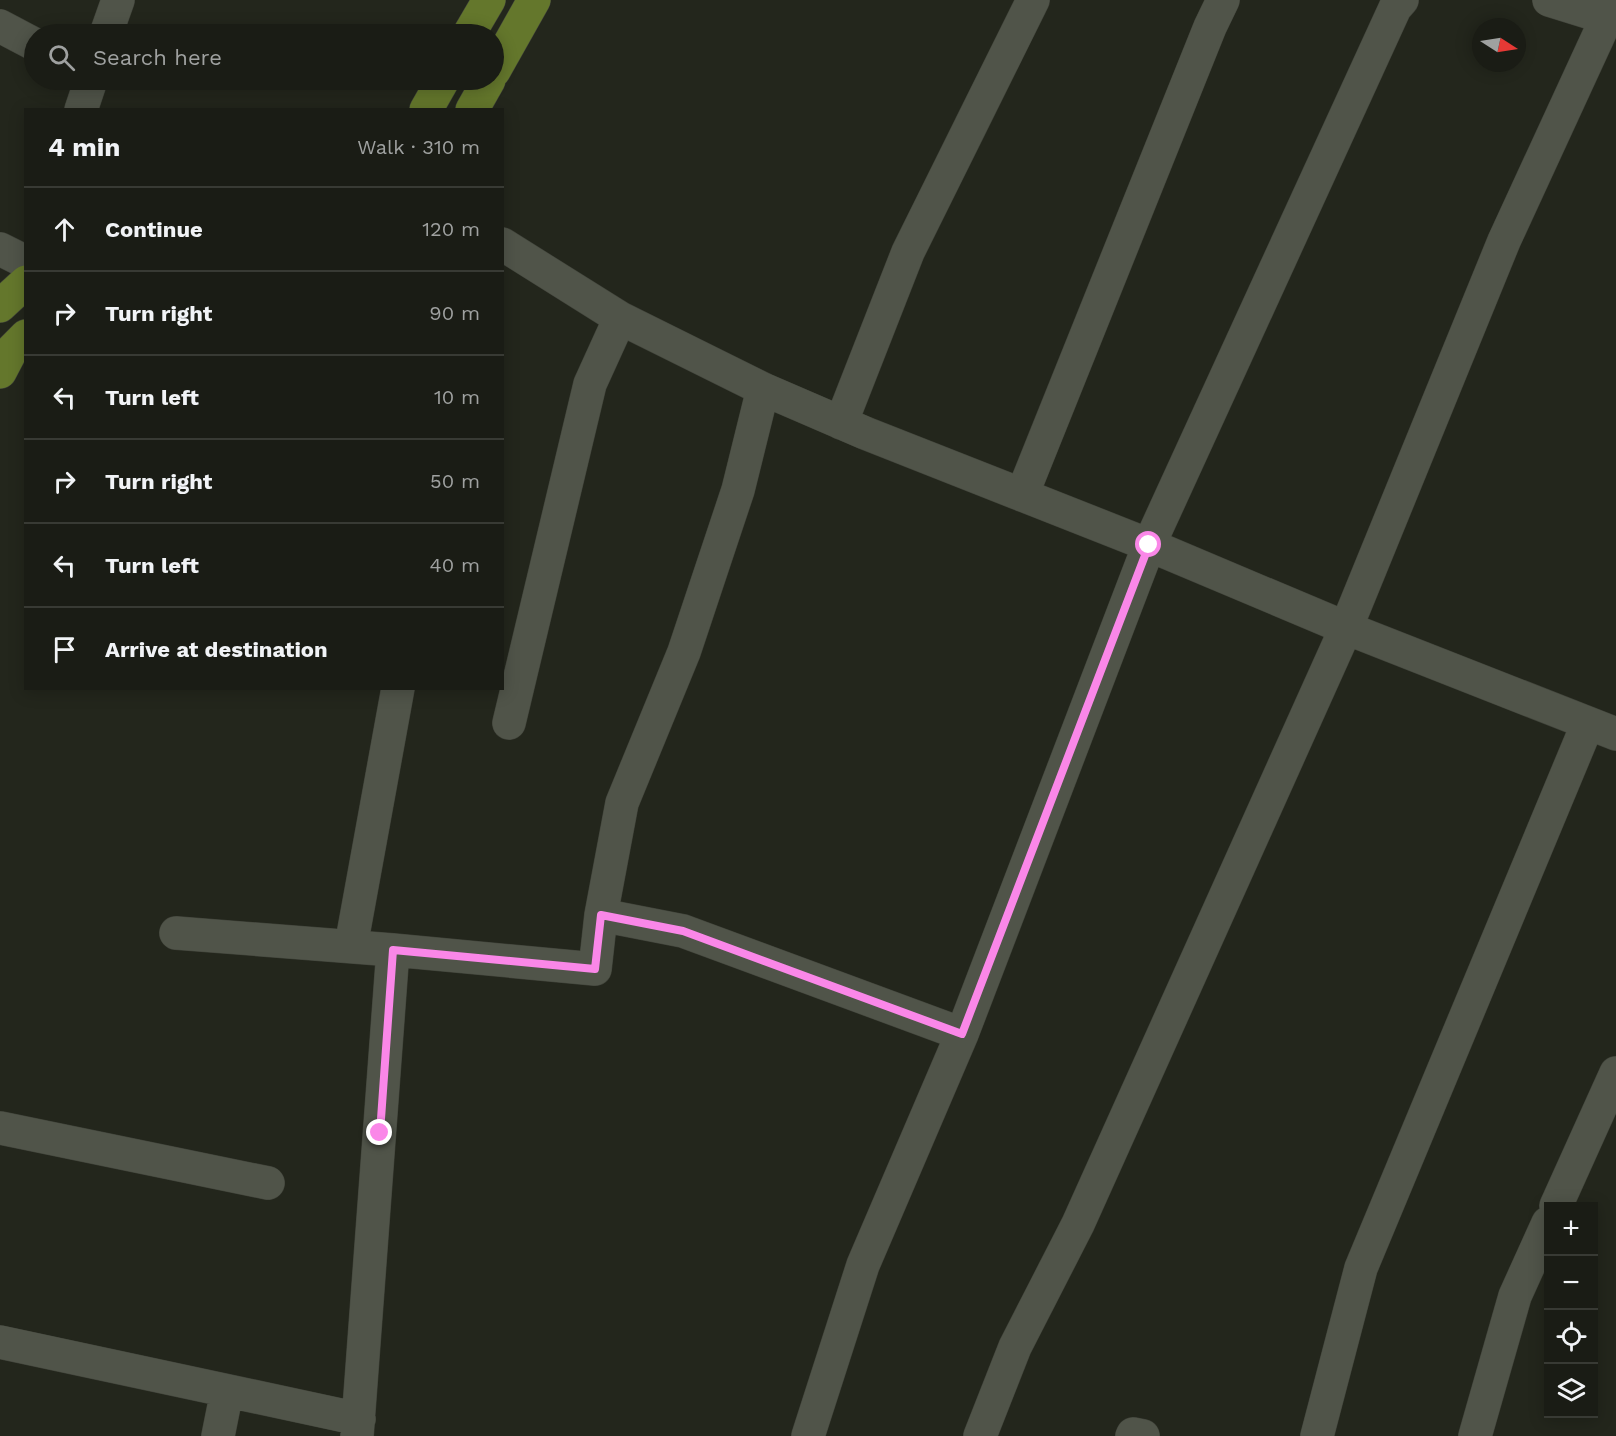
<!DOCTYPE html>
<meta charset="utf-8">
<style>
body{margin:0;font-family:"Work Sans",sans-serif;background:#272922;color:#f1f3f6}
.controls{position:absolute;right:18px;bottom:18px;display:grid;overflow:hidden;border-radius:0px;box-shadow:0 3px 15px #0003}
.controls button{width:54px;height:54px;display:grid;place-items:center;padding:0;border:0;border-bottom:2px solid #383a34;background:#1a1c15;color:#f1f3f6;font:30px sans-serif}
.compass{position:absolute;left:1472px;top:18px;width:54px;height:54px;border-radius:50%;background:#1a1c15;box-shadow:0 3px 15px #0003;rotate:102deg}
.stop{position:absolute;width:18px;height:18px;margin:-14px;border:4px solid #fa87e8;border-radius:50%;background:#fff}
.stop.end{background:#fa87e8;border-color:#fff;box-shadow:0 2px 6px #0008}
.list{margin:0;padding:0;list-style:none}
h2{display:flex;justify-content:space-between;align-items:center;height:78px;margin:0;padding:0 24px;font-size:26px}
h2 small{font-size:20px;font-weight:400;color:#9fa1a0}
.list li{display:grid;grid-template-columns:39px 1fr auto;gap:18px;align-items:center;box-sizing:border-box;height:84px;padding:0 24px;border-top:2px solid #383a34}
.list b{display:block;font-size:22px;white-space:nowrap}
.list em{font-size:20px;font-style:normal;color:#9fa1a0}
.icon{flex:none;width:33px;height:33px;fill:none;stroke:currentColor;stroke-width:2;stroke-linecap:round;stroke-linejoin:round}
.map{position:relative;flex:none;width:1616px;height:1436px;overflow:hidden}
.search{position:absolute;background:#1a1c15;box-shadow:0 3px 15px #0003;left:24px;top:24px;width:480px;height:66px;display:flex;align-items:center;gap:15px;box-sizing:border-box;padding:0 21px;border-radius:33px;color:#9fa1a0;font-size:22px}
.panel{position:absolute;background:#1a1c15;box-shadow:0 3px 15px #0003;left:24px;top:108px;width:480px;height:582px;border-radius:0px}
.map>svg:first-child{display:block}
</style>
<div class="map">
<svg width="1616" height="1436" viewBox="0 0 1616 1436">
<rect width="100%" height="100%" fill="#23261c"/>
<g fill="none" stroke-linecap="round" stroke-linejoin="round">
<defs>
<path id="minor" d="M1549,0L1607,18
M0,26L34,44
M106,34L118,0
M81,110L91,80
M502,244L620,318L763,389L865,433L1149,545L1346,628L1616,734
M0,249L26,262
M841,423L908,252L1033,0
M1022,495L1210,27L1223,0
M509,723L590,384L620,318
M601,915L683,931L962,1034
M176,933L393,950L595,969L601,915L622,803L684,652L738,490L763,389
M351,946L398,688
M0,1128L268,1183
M1556,1206L1616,1073
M0,1342L359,1419
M218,1436L227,1391
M357,1436L393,950
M808,1436L863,1265L962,1034L1149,545L1395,8L1402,0
M980,1436L1015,1347L1078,1224L1346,628L1504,241L1615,0
M1132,1436L1133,1434L1143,1436
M1317,1436L1361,1268L1588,723
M1475,1436L1515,1296L1548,1223"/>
<path id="major" d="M469,34L489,0
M494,71L534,0
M426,110L443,80
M472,110L489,80
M0,306L26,282
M0,372L11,351L26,336"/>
</defs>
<use href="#minor" stroke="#40433a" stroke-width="34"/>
<use href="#major" stroke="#40433a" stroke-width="34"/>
<use href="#minor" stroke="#505449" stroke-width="33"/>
<use href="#major" stroke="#64772c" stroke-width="33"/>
</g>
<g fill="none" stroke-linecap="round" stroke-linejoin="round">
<path stroke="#fa87e8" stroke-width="8" d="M380,1133L393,950L595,969L601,915L683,931L962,1034L1149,545"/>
</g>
</svg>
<div class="controls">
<button>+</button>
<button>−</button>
<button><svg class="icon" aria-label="locate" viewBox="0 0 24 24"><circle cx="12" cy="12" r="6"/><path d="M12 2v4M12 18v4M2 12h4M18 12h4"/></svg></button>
<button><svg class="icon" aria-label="layers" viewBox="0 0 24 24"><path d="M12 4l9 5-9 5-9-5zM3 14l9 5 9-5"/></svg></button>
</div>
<svg class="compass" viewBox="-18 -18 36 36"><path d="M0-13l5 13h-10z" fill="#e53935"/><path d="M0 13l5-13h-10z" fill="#9fa1a0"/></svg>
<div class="stop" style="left:1149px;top:545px"></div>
<div class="stop end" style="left:380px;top:1133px"></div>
<div class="search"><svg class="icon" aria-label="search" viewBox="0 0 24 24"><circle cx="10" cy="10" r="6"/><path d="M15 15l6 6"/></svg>Search here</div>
<section class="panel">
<h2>4 min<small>Walk · 310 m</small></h2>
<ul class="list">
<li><svg class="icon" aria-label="ahead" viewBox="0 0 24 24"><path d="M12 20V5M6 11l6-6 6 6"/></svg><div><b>Continue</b></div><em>120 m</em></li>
<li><svg class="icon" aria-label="right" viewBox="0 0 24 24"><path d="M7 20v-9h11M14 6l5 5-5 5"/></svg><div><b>Turn right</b></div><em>90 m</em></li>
<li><svg class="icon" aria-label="left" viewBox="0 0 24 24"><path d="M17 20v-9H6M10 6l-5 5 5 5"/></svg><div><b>Turn left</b></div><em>10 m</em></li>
<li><svg class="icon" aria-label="right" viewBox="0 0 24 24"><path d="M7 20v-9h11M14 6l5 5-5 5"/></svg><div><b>Turn right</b></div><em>50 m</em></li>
<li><svg class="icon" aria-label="left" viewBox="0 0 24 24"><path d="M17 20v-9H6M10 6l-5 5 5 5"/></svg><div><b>Turn left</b></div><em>40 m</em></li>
<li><svg class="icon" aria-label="arrive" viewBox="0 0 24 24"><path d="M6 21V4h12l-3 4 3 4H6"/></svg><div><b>Arrive at destination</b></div></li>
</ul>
</section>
</div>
